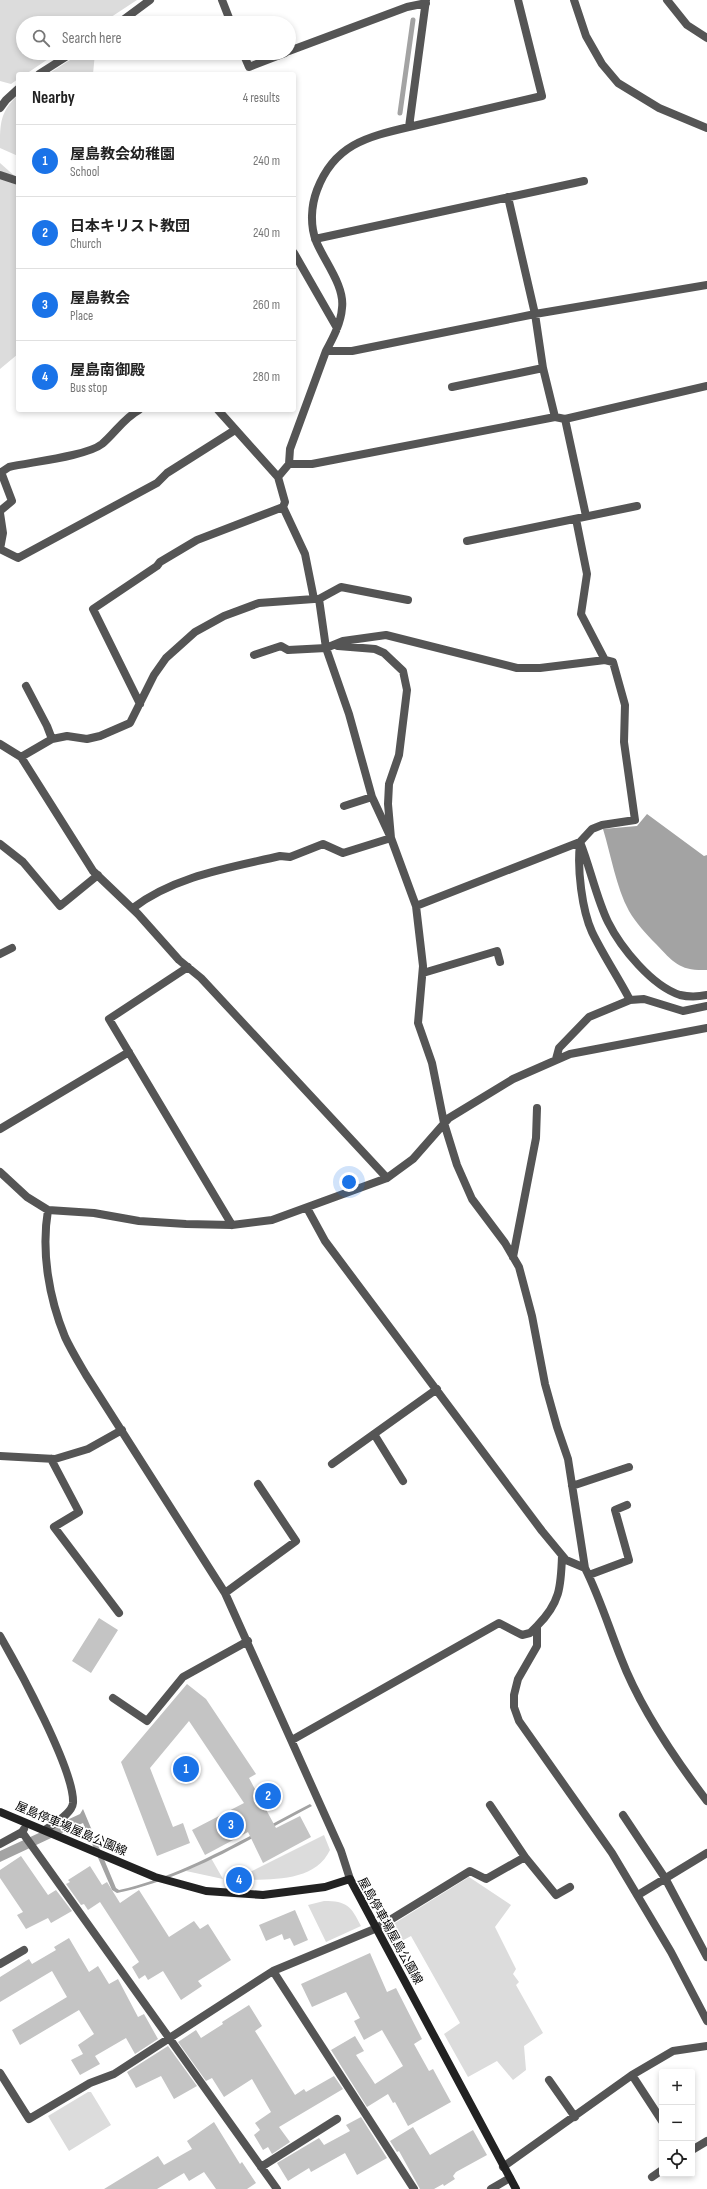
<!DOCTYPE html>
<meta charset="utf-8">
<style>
body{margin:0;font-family:"Sofia Sans Condensed","Noto Sans JP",sans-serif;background:#f6f6f6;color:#222}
.controls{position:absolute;right:12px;bottom:12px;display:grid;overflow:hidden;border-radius:4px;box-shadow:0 2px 6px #0003}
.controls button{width:36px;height:36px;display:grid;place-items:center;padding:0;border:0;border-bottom:1px solid #e0e0e0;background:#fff;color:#222;font:20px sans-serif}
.you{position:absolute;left:349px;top:1182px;width:14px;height:14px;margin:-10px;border:3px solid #fff;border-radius:50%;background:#1a73e8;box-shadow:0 0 0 6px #1a73e833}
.badge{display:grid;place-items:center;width:26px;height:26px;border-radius:50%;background:#1a73e8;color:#fff;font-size:13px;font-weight:700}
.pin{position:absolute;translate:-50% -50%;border:2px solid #fff;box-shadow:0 1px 4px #0006}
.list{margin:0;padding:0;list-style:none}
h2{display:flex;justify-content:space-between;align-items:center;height:52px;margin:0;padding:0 16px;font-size:17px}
h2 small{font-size:13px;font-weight:400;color:#767676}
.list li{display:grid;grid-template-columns:26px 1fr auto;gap:12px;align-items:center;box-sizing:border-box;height:72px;padding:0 16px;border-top:1px solid #e0e0e0}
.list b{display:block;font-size:15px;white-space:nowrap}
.list p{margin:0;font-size:13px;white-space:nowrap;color:#767676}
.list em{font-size:13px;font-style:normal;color:#767676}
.icon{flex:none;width:22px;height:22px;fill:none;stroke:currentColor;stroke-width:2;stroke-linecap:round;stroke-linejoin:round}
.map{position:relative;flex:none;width:707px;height:2189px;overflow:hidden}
.search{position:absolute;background:#fff;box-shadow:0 2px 6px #0003;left:16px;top:16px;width:280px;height:44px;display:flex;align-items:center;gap:10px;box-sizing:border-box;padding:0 14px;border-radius:22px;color:#767676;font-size:15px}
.panel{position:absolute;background:#fff;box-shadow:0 2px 6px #0003;left:16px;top:72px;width:280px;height:340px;border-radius:4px}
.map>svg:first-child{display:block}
</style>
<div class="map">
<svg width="707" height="2189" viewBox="0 0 707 2189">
<rect width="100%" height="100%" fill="#fff"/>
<path fill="#dcdcdc" d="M0,0H137L102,23H23V53H57L26,74H18V79L11,84L0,81Z
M81,53H95L93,74H48Z
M18,95V156L0,148C0,123 0,112 18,95Z
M0,163L18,179V354L0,369Z
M324,1835L330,1850C314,1884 266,1879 234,1880Z
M211,1858L223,1879L186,1871Z
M469,1877L511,1905L495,1927L516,1969L513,1974L519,1982L516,1985L543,2033L524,2046L526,2070L513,2080L497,2061L468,2077L444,2034L460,2023L411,1936L398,1943L390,1926Z
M324,1901C347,1901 351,1906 361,1926L326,1942L308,1905Z
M88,2092H91L111,2125L69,2151L48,2116Z"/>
<path fill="#a3a3a3" d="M647,814L704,856L707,855V970C680,971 674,963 656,944C646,934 636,923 629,911C616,887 611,855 603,829L637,826Z
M310,1804L312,1806C249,1839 187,1879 117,1893L112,1890L83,1823L0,1862V1851L80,1814L83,1809L116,1888L119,1890C187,1875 249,1835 310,1804Z"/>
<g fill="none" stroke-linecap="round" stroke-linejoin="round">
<path stroke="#a3a3a3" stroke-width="5" d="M400,113L413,20"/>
</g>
<path fill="#c4c4c4" d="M99,1618L118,1630L91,1673L72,1661Z
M187,1684L206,1699L256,1774L249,1778L276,1828L300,1816L311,1837L263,1863L248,1832L205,1855L192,1830L244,1803L189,1721L150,1768L173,1827L183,1823L190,1843L157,1856L121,1762Z
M21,1856L48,1895L56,1890L72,1911L51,1923L48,1918L26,1929L17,1915L23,1912L0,1878V1870Z
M90,1866L102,1885L107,1882L120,1903L139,1890L169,1937L194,1921L200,1929L208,1924L231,1960L198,1981L202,1986L181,2000L163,1971L148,1980L145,1975L139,1979L132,1967L139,1962L100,1902L88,1910L84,1904L81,1905L66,1884L70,1882L68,1880Z
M295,1910L308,1940L294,1946L290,1938L284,1940L282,1934L266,1941L259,1925Z
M69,1938L89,1972L98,1966L109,1984L118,1979L138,2017L144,2014L158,2039L135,2054L126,2038L95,2056L100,2064L80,2075L71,2060L83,2054L78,2045L94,2034L79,2010L20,2045L12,2030L67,1997L52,1971L0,2002V1977L29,1959L32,1964L56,1950L54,1947Z
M370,1953L387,1992L396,1988L422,2039L414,2044L429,2071L433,2069L451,2102L408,2126L395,2102L393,2103L388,2094L367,2107L331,2050L355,2036L364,2051L356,2055L375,2084L403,2066L382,2030L364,2040L354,2021L360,2018L346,1992L312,2007L301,1984Z
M249,2005L262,2026L255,2031L295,2095L304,2089L306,2092L334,2076L343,2089L279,2127L290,2142L272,2154L268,2147L263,2150L254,2135L260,2130L255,2123L271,2112L252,2079L224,2097L212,2078L206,2081L178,2042L196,2030L201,2038L223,2024L222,2022Z
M168,2046L197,2086L174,2099L161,2076L136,2088L127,2072Z
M361,2117L387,2158L357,2175L345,2153L311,2172L309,2168L288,2181L277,2163L319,2138L324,2145L350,2131L346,2125Z
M214,2122L240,2164L242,2162L256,2183L247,2189H216L204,2172L189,2181L184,2173L157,2189H104L158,2156L164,2165L192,2149L187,2141Z
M413,2127L430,2155L473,2130L487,2155L456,2172L453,2176L455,2179L444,2186L443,2184L434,2189H420L399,2151L397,2152L390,2141Z"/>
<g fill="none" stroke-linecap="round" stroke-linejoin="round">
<path stroke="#555" stroke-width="8" d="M222,0L231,23
M574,0L586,36L602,64L618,83L659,108L707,128
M667,0L687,25L707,38
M119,23L150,0
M289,51L407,7L426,3
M243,53L249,67L285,53
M39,74L72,53
M0,108L6,100L18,89
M409,127L542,96L518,0
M0,175L18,181
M508,197L535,314L543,368L555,417L565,419L586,516
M315,239L584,181
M294,253L337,328
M326,351C333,338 341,323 342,308C345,286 324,261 316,241C310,225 311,206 317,190C334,145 366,137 409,127L426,0
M452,387L543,368
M218,410L278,477
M565,419L707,386
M289,464H312L555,417
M0,473L9,467C31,462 87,456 102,444C115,433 124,418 139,410
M0,511L12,501L1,472
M0,513L3,533L0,549L18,558L157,483L167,473L235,430
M576,519L587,574L581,614L605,660
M467,541L637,506
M319,599L341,587L408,600
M254,655L281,646L288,650L326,648L343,641L386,635L517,668H540L605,660L613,662L625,705L624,742L635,820L602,825L592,829L580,842L416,906
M26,686L47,726L52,739L67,736L87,739L100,736L130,723L154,675L166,658L195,632L224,616L259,603L314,599
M140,704L93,609L157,566L160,562L197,540L283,507
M0,744L21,757L52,739
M21,757L93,871L138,914L179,960L201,978L387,1178
M344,806L372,797
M580,842C590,867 597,900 608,922C621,948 652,986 680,995C688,997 698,997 707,995
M0,844L23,862L60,906L98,875
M580,844C577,869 582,910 592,932C603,955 618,977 630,1000
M133,908C175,876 229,868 280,856L290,857L323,844L343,853L391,838L388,804L389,784L399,755L407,690L403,671L384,653L375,649L338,646
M0,954L12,948
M188,967L109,1019L232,1225
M423,973L497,951L500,962
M556,1059L559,1048L589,1017L630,1000L644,999L683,1011L707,1006
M0,1129L129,1052
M0,1172L27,1197L48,1210L94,1213L139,1221L186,1224L232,1225L272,1220L387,1178L413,1159L449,1118L513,1079L570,1054L707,1028
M307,1208L325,1241L542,1531L566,1560L585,1568C600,1598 609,1628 621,1658C640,1708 675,1759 707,1801
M48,1210C41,1252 49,1298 65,1337C71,1350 79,1363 86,1375L225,1593L341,1851L350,1879
M513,1257L536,1138L537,1108
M0,1456L55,1459L88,1449L122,1430
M51,1459L79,1512L54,1527L119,1613
M332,1464L374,1434
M403,1481L374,1434L437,1389
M572,1486L629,1467
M562,1556C561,1587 560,1603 537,1626V1646L518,1679L514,1695V1707L519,1721L612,1853L671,1952L707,2021
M585,1568L568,1459L557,1427L545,1384L532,1316L519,1267L505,1243L472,1199L457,1165L444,1123L432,1063L418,1023L423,966L416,906L391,838L372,797L349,714L326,648L319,599H314L305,554L283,507L285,502L278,477L289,464L290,449L326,351H352L535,314L707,285
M589,1575L629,1560L615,1510L627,1505
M225,1593L296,1541L258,1484
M0,1636C18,1667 75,1771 73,1803C72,1814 53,1824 45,1830
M113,1698L147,1721L183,1677L248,1641
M292,1740L499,1623L522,1635L530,1633L537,1626
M490,1805L525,1857
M623,1815L665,1878L707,1957
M22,1832L277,2189
M0,1844L22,1832L24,1829
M638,1895L707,1853
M0,1964L24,1950
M273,1971L414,2189
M0,2073L29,2119L90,2083L114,2074L273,1971L377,1928L470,1871L486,1879L525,1857L556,1895L570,1887
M632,2075L662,2121
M549,2080L575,2117
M692,2150L707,2141
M261,2167L337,2119
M503,2167L632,2075L673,2051L707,2046
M652,2177L662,2170
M491,2189L510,2178"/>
<path stroke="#222" stroke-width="8" d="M0,1812L155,1877L206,1891L263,1895L325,1887L350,1879L516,2189"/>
</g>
<g text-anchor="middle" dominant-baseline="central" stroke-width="3.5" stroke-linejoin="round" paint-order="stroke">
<g font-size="12" fill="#000" stroke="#fff">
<text transform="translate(71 1829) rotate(23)">屋島停車場屋島公園線</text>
<text transform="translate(390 1931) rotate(61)">屋島停車場屋島公園線</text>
</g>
</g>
</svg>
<div class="controls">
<button>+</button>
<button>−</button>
<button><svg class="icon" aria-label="locate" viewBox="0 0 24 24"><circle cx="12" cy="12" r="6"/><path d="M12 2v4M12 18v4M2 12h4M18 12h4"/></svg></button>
</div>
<div class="you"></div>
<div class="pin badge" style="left:186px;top:1769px">1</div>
<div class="pin badge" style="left:268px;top:1796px">2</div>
<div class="pin badge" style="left:231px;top:1825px">3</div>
<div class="pin badge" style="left:239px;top:1880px">4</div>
<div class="search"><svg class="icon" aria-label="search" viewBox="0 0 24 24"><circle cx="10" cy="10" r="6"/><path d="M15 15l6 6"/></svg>Search here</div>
<section class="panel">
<h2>Nearby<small>4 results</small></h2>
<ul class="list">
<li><span class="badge">1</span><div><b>屋島教会幼稚園</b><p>School</p></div><em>240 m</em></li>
<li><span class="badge">2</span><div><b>日本キリスト教団</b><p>Church</p></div><em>240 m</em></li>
<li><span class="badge">3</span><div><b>屋島教会</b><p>Place</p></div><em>260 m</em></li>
<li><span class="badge">4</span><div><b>屋島南御殿</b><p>Bus stop</p></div><em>280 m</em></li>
</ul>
</section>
</div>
